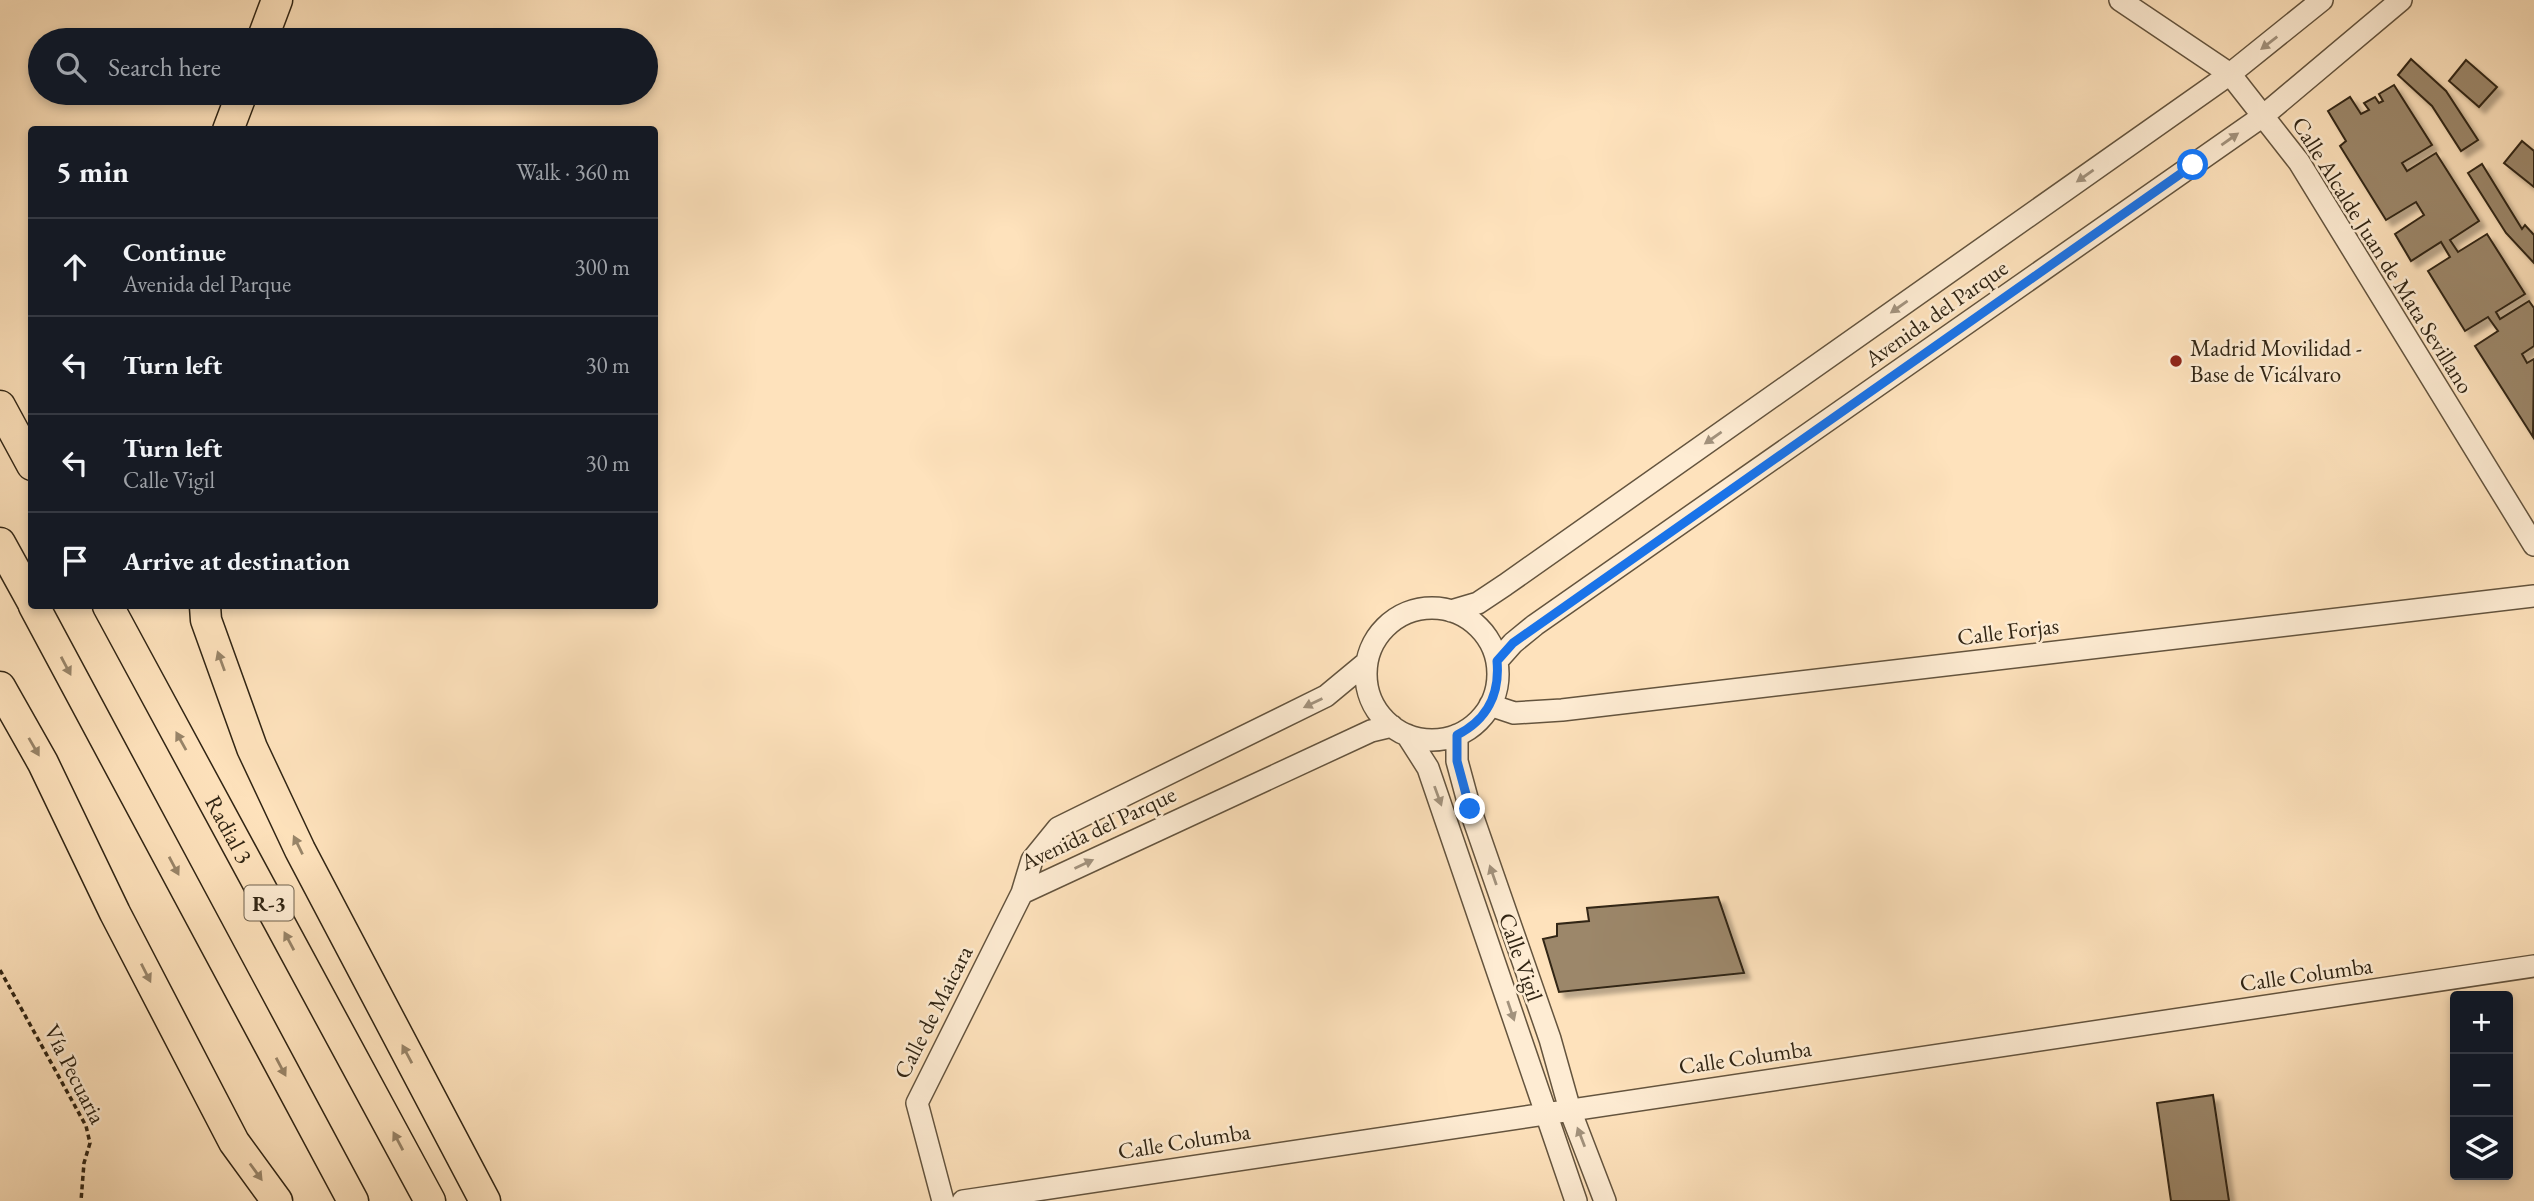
<!DOCTYPE html>
<meta charset="utf-8">
<style>
body{margin:0;font-family:"EB Garamond",serif;background:#20242c;color:#f1f3f6}
.controls{position:absolute;right:21px;bottom:21px;display:grid;overflow:hidden;border-radius:7px;box-shadow:0 4px 10px #0003}
.controls button{width:63px;height:63px;display:grid;place-items:center;padding:0;border:0;border-bottom:2px solid #363941;background:#171b24;color:#f1f3f6;font:35px sans-serif}
.stop{position:absolute;width:21px;height:21px;margin:-16px;border:5px solid #1a73e8;border-radius:50%;background:#fff}
.stop.end{background:#1a73e8;border-color:#fff;box-shadow:0 2px 7px #0008}
.list{margin:0;padding:0;list-style:none}
h2{display:flex;justify-content:space-between;align-items:center;height:91px;margin:0;padding:0 28px;font-size:30px}
h2 small{font-size:23px;font-weight:400;color:#9ea1a6}
.list li{display:grid;grid-template-columns:46px 1fr auto;gap:21px;align-items:center;box-sizing:border-box;height:98px;padding:0 28px;border-top:2px solid #363941}
.list b{display:block;font-size:26px;white-space:nowrap}
.list p{margin:0;font-size:23px;white-space:nowrap;color:#9ea1a6}
.list em{font-size:23px;font-style:normal;color:#9ea1a6}
.icon{flex:none;width:38px;height:38px;fill:none;stroke:currentColor;stroke-width:2;stroke-linecap:round;stroke-linejoin:round}
.map{position:relative;flex:none;width:2534px;height:1201px;overflow:hidden}
.search{position:absolute;background:#171b24;box-shadow:0 4px 10px #0003;left:28px;top:28px;width:630px;height:77px;display:flex;align-items:center;gap:18px;box-sizing:border-box;padding:0 24px;border-radius:38px;color:#9ea1a6;font-size:26px}
.panel{position:absolute;background:#171b24;box-shadow:0 4px 10px #0003;left:28px;top:126px;width:630px;height:483px;border-radius:7px}
.map>svg:first-child{display:block}
</style>
<div class="map">
<svg width="2534" height="1201" viewBox="0 0 2534 1201">
<defs>
<filter id="shadow"><feDropShadow dx="6" dy="6" stdDeviation="2" flood-color="#0004"/></filter>
</defs>
<rect width="100%" height="100%" fill="#fee2bc"/>
<filter id="stains"><feTurbulence type="fractalNoise" baseFrequency=".00286" numOctaves="4"/><feColorMatrix values="0 0 0 0 .2 0 0 0 0 .09 0 0 0 0 .02 0 0 0 .5 -.17"/></filter>
<radialGradient id="worn" r=".72"><stop offset=".6" stop-color="#630" stop-opacity="0"/><stop offset="1" stop-color="#630" stop-opacity=".3"/></radialGradient>
<path fill="#9c876b" stroke="#312514" stroke-width="2" filter="url(#shadow)" d="M2411,59L2446,91L2478,140L2461,151L2432,106L2398,75Z
M2466,60L2497,87L2479,107L2449,81Z
M2394,85L2432,145L2402,163L2407,171L2436,153L2479,221L2450,240L2458,252L2487,234L2525,294L2496,312L2500,319L2529,301L2534,308V346L2522,354L2527,363L2534,359L2533,437L2475,346L2498,331L2488,317L2465,331L2428,271L2450,257L2441,242L2411,261L2395,234L2424,215L2416,202L2386,220L2340,146L2346,141L2328,111L2350,97L2361,114L2369,110L2364,103L2375,97L2379,103L2383,101L2379,94Z
M2522,141L2534,151V187L2504,163Z
M2482,164L2522,229L2525,225L2534,235V263L2506,233L2468,173Z
M1718,897L1744,973L1559,992L1543,939L1557,936V924L1589,921L1587,908Z
M2213,1095L2229,1201H2171L2157,1103Z"/>
<g fill="none" stroke-linecap="round" stroke-linejoin="round">
<defs>
<path id="minor" d="M2120,0L2230,74L2299,162L2534,545
M1366 674a66 66 0 1 1 132 0a66 66 0 1 1-132 0Z
M1451,611L1478,603L1505,585L2230,74L2322,0
M1497,661L1513,643L1535,625L2263,116L2401,0
M1490,705L1514,713L1562,710L2534,596
M1407,735L1428,768L1576,1201
M1457,735V761L1470,809L1550,1039L1570,1110L1605,1201
M1022,893L1371,731L1392,726
M943,1201L917,1103L1022,893L1032,860L1058,828L1326,696L1367,662
M963,1201L2534,966"/>
<g id="highway">
<path d="M262,40L277,0"/>
<path d="M228,130L242,93"/>
<path d="M0,406L32,465"/>
<path d="M0,543L32,601"/>
<path d="M34,606L353,1201"/>
<path id="s1" d="M108,606L430,1201"/>
<path d="M205,606L206,620L252,748L300,850L485,1201"/>
<path d="M0,687L43,763L115,913L234,1142L277,1201"/>
</g>
</defs>
<use href="#minor" stroke="#64543e" stroke-width="24"/>
<use href="#highway" stroke="#312514" stroke-width="33"/>
<path stroke="#312514" stroke-width="3.5" stroke-dasharray="5 3.5" stroke-linecap="butt" d="M0,970L86,1126L90,1143L84,1163L81,1201"/>
<use href="#minor" stroke="#feecd3" stroke-width="21"/>
<use href="#highway" stroke="#fee2bc" stroke-width="30"/>
</g>
<defs><path id="oneway-solid" d="M-6-.8H1V-3.2L6.5 0L1 3.2V.8H-6Z" transform="scale(1.75)"/></defs>
<g fill="#a2927d">
<use href="#oneway-solid" transform="translate(2269 43) rotate(142)"/>
<use href="#oneway-solid" transform="translate(2230 139) rotate(-35)"/>
<use href="#oneway-solid" transform="translate(2085 176) rotate(145)"/>
<use href="#oneway-solid" transform="translate(1899 307) rotate(145)"/>
<use href="#oneway-solid" transform="translate(1713 438) rotate(145)"/>
<use href="#oneway-solid" transform="translate(1313 703) rotate(154)"/>
<use href="#oneway-solid" transform="translate(1438 796) rotate(70)"/>
<use href="#oneway-solid" transform="translate(1084 864) rotate(-25)"/>
<use href="#oneway-solid" transform="translate(1493 875) rotate(-109)"/>
<use href="#oneway-solid" transform="translate(1511 1011) rotate(71)"/>
<use href="#oneway-solid" transform="translate(1581 1137) rotate(-111)"/>
</g>
<g fill="#988468">
<use href="#oneway-solid" transform="translate(221 661) rotate(-110)"/>
<use href="#oneway-solid" transform="translate(66 666) rotate(62)"/>
<use href="#oneway-solid" transform="translate(181 741) rotate(-119)"/>
<use href="#oneway-solid" transform="translate(34 747) rotate(60)"/>
<use href="#oneway-solid" transform="translate(298 845) rotate(-116)"/>
<use href="#oneway-solid" transform="translate(174 866) rotate(62)"/>
<use href="#oneway-solid" transform="translate(289 941) rotate(-118)"/>
<use href="#oneway-solid" transform="translate(146 973) rotate(63)"/>
<use href="#oneway-solid" transform="translate(407 1054) rotate(-118)"/>
<use href="#oneway-solid" transform="translate(281 1067) rotate(62)"/>
<use href="#oneway-solid" transform="translate(398 1141) rotate(-118)"/>
<use href="#oneway-solid" transform="translate(256 1172) rotate(54)"/>
</g>
<g fill="none" stroke-linecap="round" stroke-linejoin="round">
<path stroke="#1a73e8" stroke-width="9" d="M1470,809L1457,761V735C1487,720 1500,694 1497,661L1513,643L2193,165"/>
</g>
<circle fill="#8f2418" stroke="#feecd3" stroke-width="2.5" cx="2176" cy="361" r="7"/>
<g text-anchor="middle" dominant-baseline="central" stroke-width="5" stroke-linejoin="round" paint-order="stroke">
<rect fill="#feecd3" stroke="#6e614d" stroke-width="2" x="244.5" y="885.5" width="49" height="35" rx="5"/>
<g font-size="21" font-weight="bold" fill="#312514">
<text x="269" y="903">R-3</text>
</g>
<g font-size="23" fill="#312514" stroke="#feecd3">
<text transform="translate(2383 255) rotate(58)">Calle Alcalde Juan de Mata Sevillano</text>
<text transform="translate(1936 313) rotate(-35)">Avenida del Parque</text>
<text transform="translate(2008 631) rotate(-7)">Calle Forjas</text>
<text transform="translate(1098 828) rotate(-25)">Avenida del Parque</text>
<text stroke="none"><textPath href="#s1" startOffset="254">Radial 3</textPath></text>
<text transform="translate(1521 957) rotate(71)">Calle Vigil</text>
<text transform="translate(2306 974) rotate(-8)">Calle Columba</text>
<text transform="translate(933 1012) rotate(-63)">Calle de Maicara</text>
<text transform="translate(1745 1057) rotate(-8)">Calle Columba</text>
<text transform="translate(75 1074) rotate(63)">Vía Pecuaria</text>
<text transform="translate(1184 1141) rotate(-9)">Calle Columba</text>
</g>
<g font-size="23" fill="#312514" stroke="#feecd3" text-anchor="start">
<text x="2190" y="348">Madrid Movilidad -<tspan x="2190" dy="26">Base de Vicálvaro</tspan></text>
</g>
</g>
<rect width="100%" height="100%" filter="url(#stains)"/>
<rect width="100%" height="100%" fill="url(#worn)"/>
</svg>
<div class="controls">
<button>+</button>
<button>−</button>
<button><svg class="icon" aria-label="layers" viewBox="0 0 24 24"><path d="M12 4l9 5-9 5-9-5zM3 14l9 5 9-5"/></svg></button>
</div>
<div class="stop" style="left:2193px;top:165px"></div>
<div class="stop end" style="left:1470px;top:809px"></div>
<div class="search"><svg class="icon" aria-label="search" viewBox="0 0 24 24"><circle cx="10" cy="10" r="6"/><path d="M15 15l6 6"/></svg>Search here</div>
<section class="panel">
<h2>5 min<small>Walk · 360 m</small></h2>
<ul class="list">
<li><svg class="icon" aria-label="ahead" viewBox="0 0 24 24"><path d="M12 20V5M6 11l6-6 6 6"/></svg><div><b>Continue</b><p>Avenida del Parque</p></div><em>300 m</em></li>
<li><svg class="icon" aria-label="left" viewBox="0 0 24 24"><path d="M17 20v-9H6M10 6l-5 5 5 5"/></svg><div><b>Turn left</b></div><em>30 m</em></li>
<li><svg class="icon" aria-label="left" viewBox="0 0 24 24"><path d="M17 20v-9H6M10 6l-5 5 5 5"/></svg><div><b>Turn left</b><p>Calle Vigil</p></div><em>30 m</em></li>
<li><svg class="icon" aria-label="arrive" viewBox="0 0 24 24"><path d="M6 21V4h12l-3 4 3 4H6"/></svg><div><b>Arrive at destination</b></div></li>
</ul>
</section>
</div>
